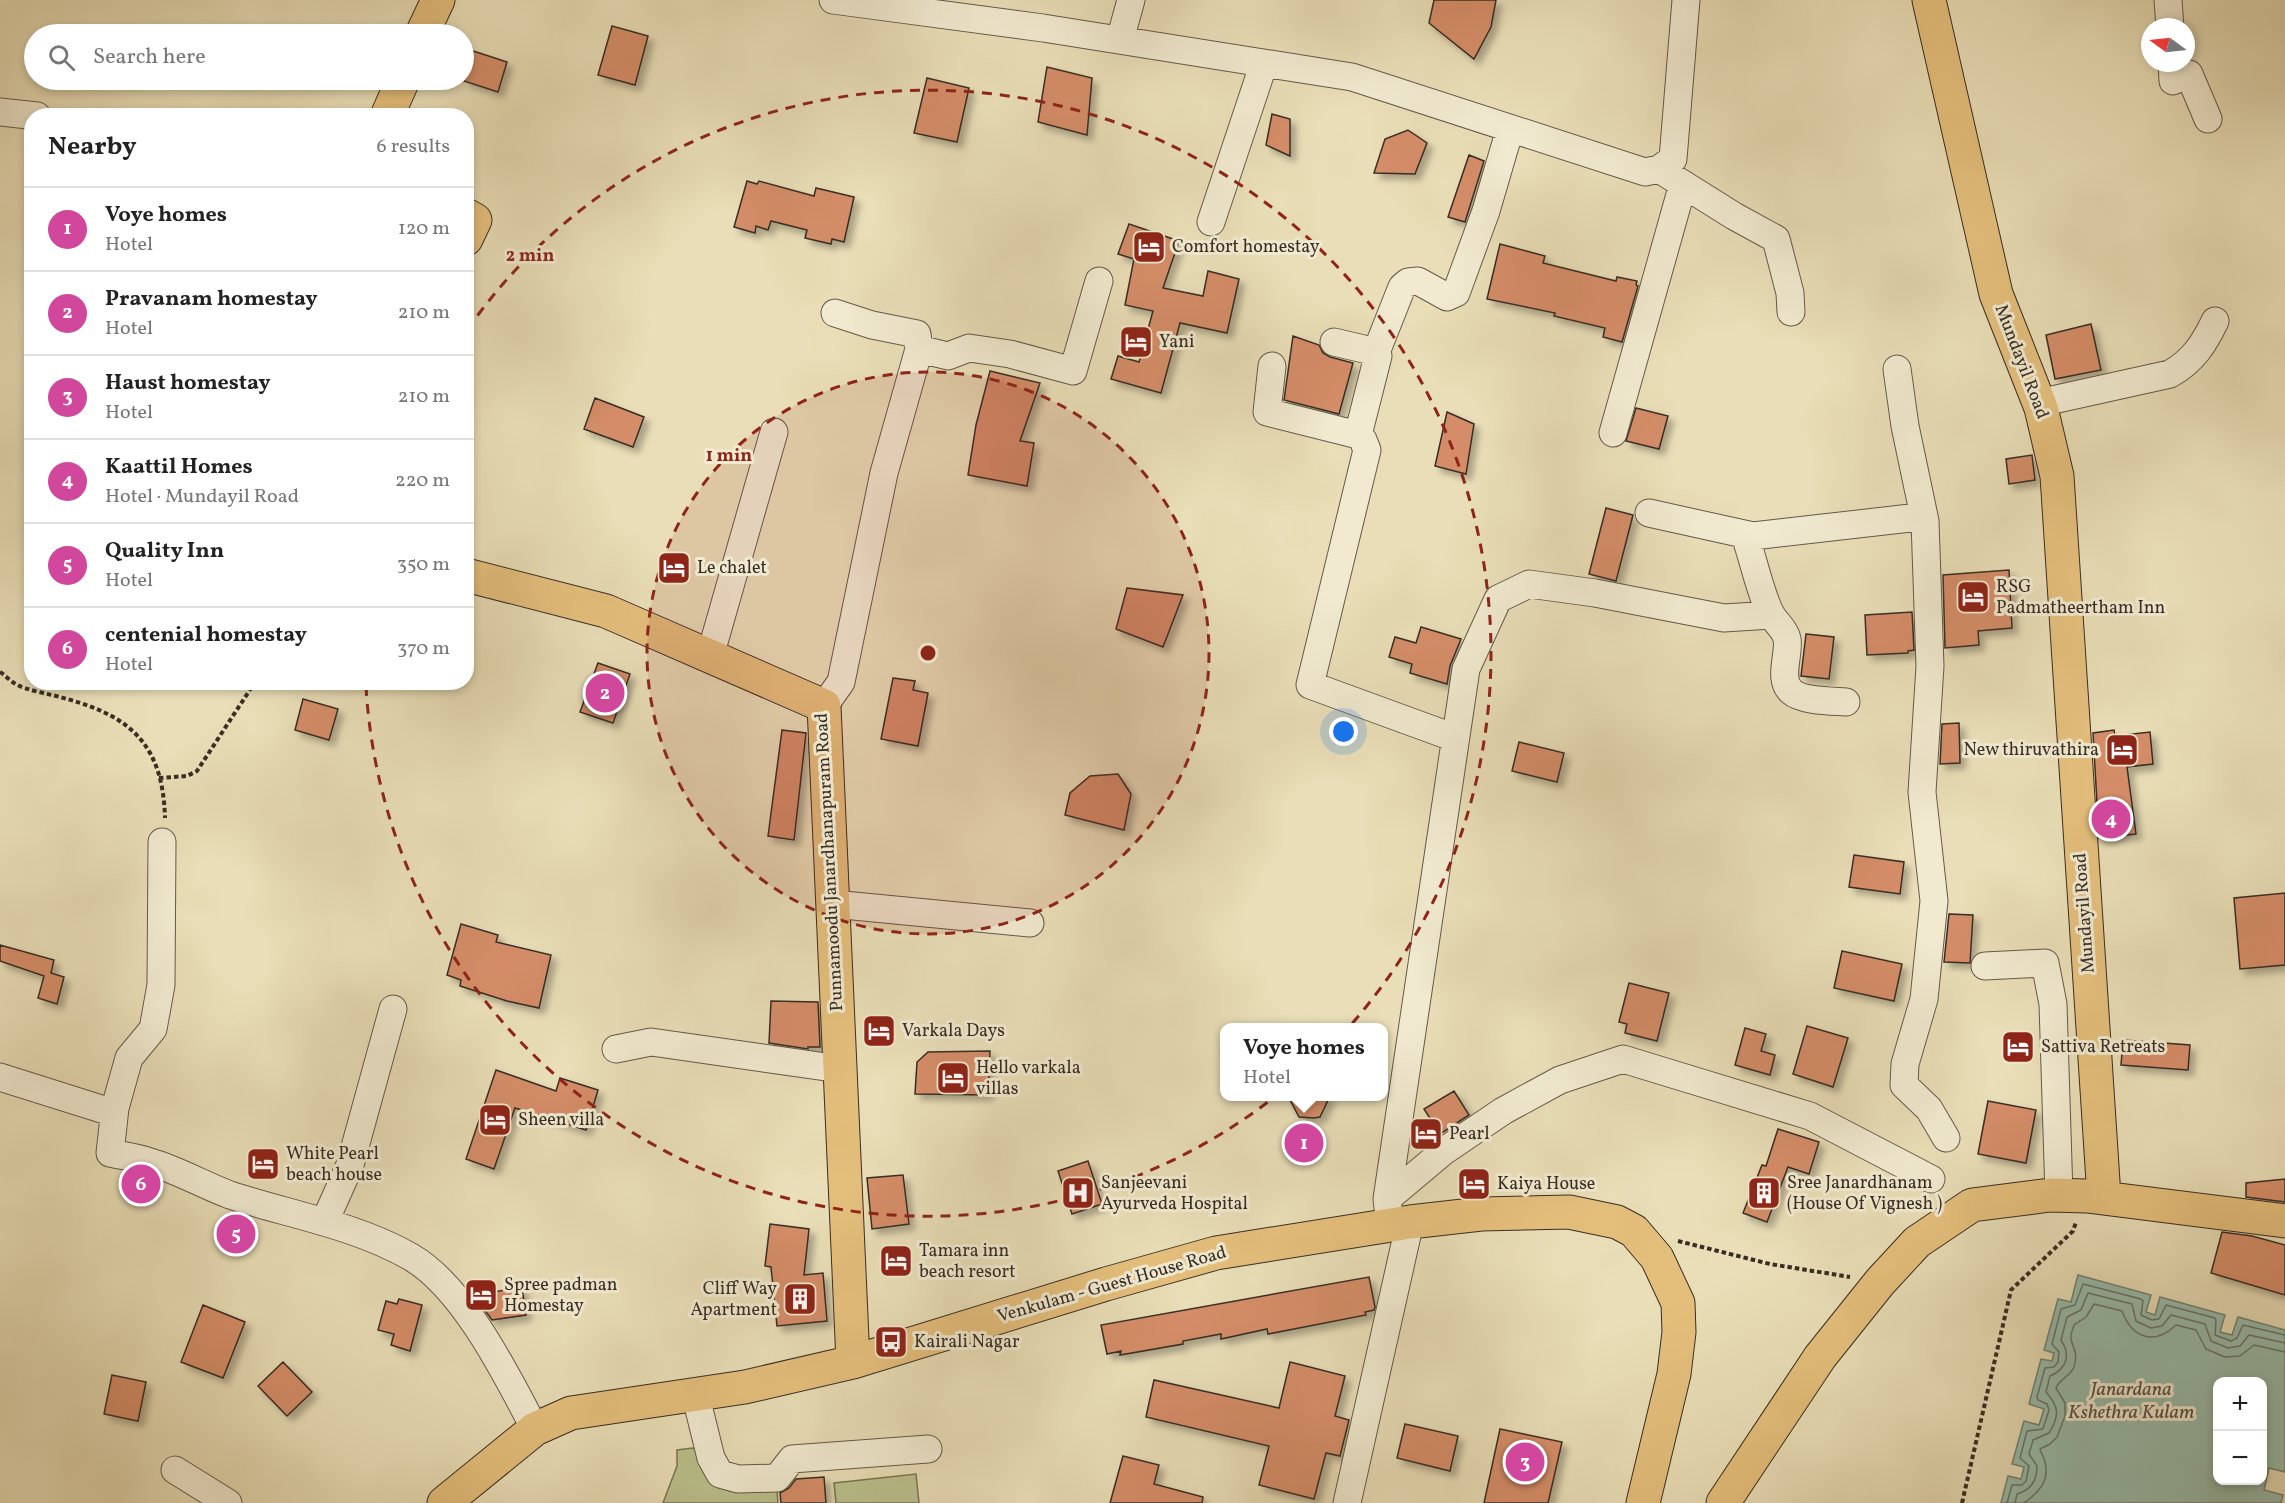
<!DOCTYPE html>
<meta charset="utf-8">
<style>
body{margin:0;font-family:Vollkorn,serif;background:#f6f6f6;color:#222}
.controls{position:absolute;right:18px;bottom:18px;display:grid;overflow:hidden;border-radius:12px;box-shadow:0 3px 9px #0003}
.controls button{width:54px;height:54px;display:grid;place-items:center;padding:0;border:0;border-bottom:2px solid #e0e0e0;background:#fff;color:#222;font:30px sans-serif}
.compass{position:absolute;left:2141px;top:18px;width:54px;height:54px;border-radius:50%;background:#fff;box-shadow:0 3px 9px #0003;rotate:285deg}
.you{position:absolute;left:1344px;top:732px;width:21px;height:21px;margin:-15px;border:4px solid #fff;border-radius:50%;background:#1a73e8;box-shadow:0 0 0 9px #1a73e833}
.badge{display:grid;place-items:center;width:39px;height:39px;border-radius:50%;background:#1a73e8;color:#fff;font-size:20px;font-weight:700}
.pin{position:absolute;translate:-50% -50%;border:3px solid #fff;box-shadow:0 2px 6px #0006}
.popup{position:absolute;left:1220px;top:1023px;width:168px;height:78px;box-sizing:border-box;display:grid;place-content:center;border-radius:12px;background:#fff;filter:drop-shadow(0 2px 4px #0005);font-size:20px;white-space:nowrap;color:#767676}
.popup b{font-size:22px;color:#222}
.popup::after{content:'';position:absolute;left:50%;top:100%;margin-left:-12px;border:12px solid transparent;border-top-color:#fff}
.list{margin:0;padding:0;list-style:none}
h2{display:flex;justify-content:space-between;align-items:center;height:78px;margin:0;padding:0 24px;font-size:26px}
h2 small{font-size:20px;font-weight:400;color:#767676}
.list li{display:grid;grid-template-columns:39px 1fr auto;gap:18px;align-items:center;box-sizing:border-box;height:84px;padding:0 24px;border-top:2px solid #e0e0e0}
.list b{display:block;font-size:22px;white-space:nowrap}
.list p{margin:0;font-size:20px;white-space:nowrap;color:#767676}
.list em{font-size:20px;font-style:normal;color:#767676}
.icon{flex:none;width:33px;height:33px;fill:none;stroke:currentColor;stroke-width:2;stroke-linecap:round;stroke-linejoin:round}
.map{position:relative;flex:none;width:2285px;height:1503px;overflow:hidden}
.search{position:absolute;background:#fff;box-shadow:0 3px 9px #0003;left:24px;top:24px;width:450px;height:66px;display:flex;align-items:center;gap:15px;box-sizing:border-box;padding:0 21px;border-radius:33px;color:#767676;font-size:22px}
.panel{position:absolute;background:#fff;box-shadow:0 3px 9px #0003;left:24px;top:108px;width:450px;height:582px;border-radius:24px}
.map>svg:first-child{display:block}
</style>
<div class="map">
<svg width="2285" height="1503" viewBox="0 0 2285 1503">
<defs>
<filter id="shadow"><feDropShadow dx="5.5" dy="5.5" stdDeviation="3" flood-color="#0004"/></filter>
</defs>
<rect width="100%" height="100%" fill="#e9deb7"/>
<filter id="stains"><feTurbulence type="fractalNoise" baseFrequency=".00333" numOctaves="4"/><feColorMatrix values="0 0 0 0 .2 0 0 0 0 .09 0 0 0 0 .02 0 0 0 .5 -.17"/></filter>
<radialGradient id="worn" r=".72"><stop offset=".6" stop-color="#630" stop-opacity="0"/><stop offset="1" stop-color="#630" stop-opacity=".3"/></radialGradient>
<path fill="#bac08c" stroke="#797658" stroke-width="1.5" d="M693,1448L704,1458L712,1484L730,1491H777L778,1503H663L677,1466V1450Z
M916,1474L919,1503H836L834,1483Z"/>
<path fill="#97bcac" stroke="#718376" stroke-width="1.5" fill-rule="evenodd" d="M2078,1275L2151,1295L2146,1312L2155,1315L2160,1297L2225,1315L2220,1332L2232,1335L2238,1317L2285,1330V1472L2269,1468L2264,1490L2283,1495L2281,1503H2001L2008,1476L2021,1479L2024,1467L2012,1464L2024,1421L2039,1425L2044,1409L2029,1404L2041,1359L2052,1361L2054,1353L2044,1350L2058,1299L2071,1302ZM2218,1382H2262V1480H2218Z"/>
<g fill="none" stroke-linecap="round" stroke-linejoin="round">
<path stroke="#687468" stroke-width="1.5" d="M2007,1503L2012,1485H2022L2026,1481L2029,1466L2020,1458L2027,1431L2043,1429L2049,1410L2047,1404L2038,1400L2037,1397L2045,1368L2054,1367L2058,1362L2059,1352L2052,1344L2061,1309L2075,1305L2083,1284L2141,1299L2143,1301L2141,1315L2152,1320L2159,1319L2166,1305L2215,1318L2216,1321L2215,1335L2231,1341L2237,1338L2243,1325L2285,1335
M2015,1503L2017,1494C2032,1490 2037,1480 2037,1466L2029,1454L2033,1440L2049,1433C2060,1415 2059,1407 2046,1392L2050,1376C2067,1369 2071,1355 2061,1340L2067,1317L2081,1310L2088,1293L2132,1304L2136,1321L2151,1328L2162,1326L2171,1315L2205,1324L2211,1341L2228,1348L2240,1346L2249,1335L2285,1343
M2024,1503C2037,1494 2050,1482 2045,1462C2044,1457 2041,1453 2040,1449L2050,1444L2057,1437L2065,1416V1403L2056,1388C2059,1379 2070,1377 2074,1367C2078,1353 2074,1351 2071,1339C2070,1335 2073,1329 2074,1325L2086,1317L2094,1304L2122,1311C2132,1338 2154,1346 2176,1325L2196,1330L2206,1349L2225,1357L2240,1356L2254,1345L2285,1352"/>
</g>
<path fill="#d48d68" stroke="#382d25" stroke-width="1.5" filter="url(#shadow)" d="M1434,0H1496L1491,27L1474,59L1429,23Z
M612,26L648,36L635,85L598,75Z
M464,48L507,62L498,92L464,81Z
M1047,67L1092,78L1087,135L1038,122Z
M927,78L969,88L957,142L914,133Z
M1272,114L1290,119V156L1266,145Z
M1408,130L1427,143L1415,174L1374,173L1385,139Z
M1469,155L1484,161L1465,222L1448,217Z
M747,181L757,184L759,181L814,196L816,188L854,197L844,242L832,239L831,244L805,238L807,230L771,221L768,230L756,226L755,233L734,227Z
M1129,224L1179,241L1163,288L1203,296L1208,271L1239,279L1227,333L1180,323L1161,393L1111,379L1118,356L1139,362L1153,311L1125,305L1134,259L1118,254Z
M1500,244L1545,256L1543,263L1616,281L1617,277L1637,281L1636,285L1638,286L1622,342L1603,337L1605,328L1554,316L1555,313L1487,299Z
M2091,324L2101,370L2055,379L2046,335Z
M1293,336L1319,345L1323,353L1330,357L1353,363L1339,414L1284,400Z
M990,371L1040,383L1020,441L1034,443L1027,486L968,475L976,425Z
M595,398L644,417L633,447L584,429Z
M1636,408L1668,416L1659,449L1626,441Z
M1447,412L1474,424L1466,474L1435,466Z
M2032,455L2035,480L2009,484L2006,459Z
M1606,508L1633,515L1616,581L1589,574Z
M2009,570L2012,628L1978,631L1979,645L1945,648L1943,575Z
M1127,588L1183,595L1163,647L1116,629Z
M1912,612L1914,650L1908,651V653L1867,655L1865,615Z
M1421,627L1461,639L1450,666L1447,684L1410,673L1412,664L1389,657L1395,637L1416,643Z
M1806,634L1834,637L1829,679L1801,676Z
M598,663L630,674L613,723L580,712Z
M893,678L915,681L913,690L928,693L918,746L881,739Z
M303,699L338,709L329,740L295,730Z
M1959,723L1960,763L1940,764L1942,724Z
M782,730L806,733L794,840L768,836Z
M2114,730L2115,736L2150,732L2153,764L2127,767L2136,834L2099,838L2093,733Z
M1519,742L1564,753L1557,782L1512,771Z
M1118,774L1131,794L1124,830L1065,815L1070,793L1090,776Z
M1854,855L1904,862L1900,894L1849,887Z
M2285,893V965L2240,969L2234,898Z
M1949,914L1973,915L1970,963L1944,962Z
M461,924L498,935L496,942L551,955L539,1008L507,1001L460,986L461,980L447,975Z
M0,945L54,960L51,973L64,977L57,1004L38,998L44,976L0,961Z
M1842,951L1902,964L1894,1001L1834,988Z
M1629,983L1669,993L1657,1041L1625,1033L1627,1024L1619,1022Z
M771,1001L818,1002L820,1047H808V1049L769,1043Z
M1807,1026L1848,1038L1833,1087L1793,1074Z
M1745,1028L1766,1034L1761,1051L1775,1055L1770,1075L1735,1065Z
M2123,1040L2190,1045L2188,1070L2121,1065Z
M990,1051L988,1095L915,1094L917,1062L928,1052Z
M496,1070L556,1091L560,1078L598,1090L586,1130L515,1108L494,1169L466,1159Z
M1454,1091L1469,1115L1440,1134L1424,1109Z
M1288,1096H1330L1320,1117L1314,1118L1299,1117Z
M1988,1101L2036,1110L2026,1163L1978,1154Z
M1778,1129L1819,1142L1809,1174L1788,1167L1767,1222L1743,1213L1762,1165L1766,1166Z
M1088,1161L1102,1204L1072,1214L1058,1171Z
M903,1175L909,1224L872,1229L867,1178Z
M2285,1179V1202L2246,1197V1183Z
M770,1224L809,1229L804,1275L823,1273L827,1321L777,1326L771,1267L765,1266Z
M2222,1232L2252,1236L2285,1245V1295L2211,1273Z
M1369,1277L1375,1307L1374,1310L1365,1312L1366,1315L1268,1334L1267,1329L1221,1339V1334L1183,1341V1344L1120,1355L1121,1351L1107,1354L1101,1325Z
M522,1287L526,1315L492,1320L483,1308L481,1294Z
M399,1299L422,1305L410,1351L391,1345L394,1334L378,1330L386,1301L397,1304Z
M203,1305L245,1322L223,1378L181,1362Z
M283,1362L312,1392L287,1416L258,1386Z
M1290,1362L1345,1376L1335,1416L1349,1420L1340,1456L1326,1453L1314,1499L1259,1485L1269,1446L1146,1417L1154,1380L1279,1408Z
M112,1375L146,1382L138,1421L104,1414Z
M1405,1424L1458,1436L1450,1471L1397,1458Z
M1500,1429L1562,1442L1548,1503H1484Z
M1123,1456L1159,1465L1154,1484L1203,1497L1202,1503H1110Z
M824,1477L826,1503H781L780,1493L789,1488L796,1479Z"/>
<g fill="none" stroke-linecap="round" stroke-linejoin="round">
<defs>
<path id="minor" d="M833,0L1043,28L1352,77L1645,172L1659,169L1734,216L1776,239L1790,293L1791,312
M2168,0L2170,27
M1120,40L1131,0
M2172,63L2173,81L2189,74L2208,119
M0,112L37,116
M1659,169L1673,159L1686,0
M1211,222L1264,63
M1334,342L1368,350H1375L1379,345L1402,287L1408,282L1418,281L1447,297L1456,293L1486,211L1510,129
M919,349L948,356L969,348L1010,354L1073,371L1099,281
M1272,366L1267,412L1358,435L1363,440L1367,450L1310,685L1455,738
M1897,369L1905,426L1925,521
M2039,403L2170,374C2193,361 2204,344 2215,321
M1613,433L1683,184
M1358,435L1378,356L1376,349
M1649,513L1753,536
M710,656L774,432
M1846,702C1833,701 1802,701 1792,692C1777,680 1790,654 1787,639C1785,629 1777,624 1772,616C1763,602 1754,563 1748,545L1753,536L1919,517L1925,521L1930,666L1922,792L1934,901L1924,999L1905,1064L1904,1085L1929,1109L1946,1138
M824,706L841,682L884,473L919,349L917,334L872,325L835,313
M162,842L161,985L153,1029L129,1058L115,1108L110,1153C123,1156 137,1157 150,1162C178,1170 203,1185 230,1195C291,1215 355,1225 411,1257C464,1288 507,1376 535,1429
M833,904L1030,923
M1985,966L2045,963L2053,1004L2059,1195
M616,1049L651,1042L840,1069
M0,1077L114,1113
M1387,1199L1444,1151L1503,1111L1560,1080L1623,1059L1810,1116L1931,1179
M325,1221L350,1165L393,1009
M1390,1226L1387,1199L1466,669L1498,599L1529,584L1595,593L1724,618L1771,615
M695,1393L711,1458L720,1474L738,1479L777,1478L792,1459L928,1449
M175,1470L228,1503
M1347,1503L1410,1222"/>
<path id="major" d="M1929,0L1996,294L2041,408L2057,476L2104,1197
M422,34L438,0
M387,116L403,80
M466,215L475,220L466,239
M466,575L606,611L824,706L853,1362
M444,1503L535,1429L571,1413L745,1387L853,1362L1106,1284L1216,1253L1410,1222L1481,1214L1569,1212L1617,1222L1634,1231L1657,1258L1678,1303L1679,1332L1674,1374L1643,1503
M1723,1503L1820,1357L1880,1282L1917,1242L1972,1205L2050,1195L2087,1196L2285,1221"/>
</defs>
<use href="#minor" stroke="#64594a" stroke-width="29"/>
<use href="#major" stroke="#382d25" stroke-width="35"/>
<path stroke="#382d25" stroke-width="4" stroke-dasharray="4.5 3" stroke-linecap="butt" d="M0,672C5,675 9,680 14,683C26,691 52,694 67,699C133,717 163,747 165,818
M159,778L187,776L197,771L255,682
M1678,1241L1770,1264L1850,1277
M1962,1503L2011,1290L2073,1231L2076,1222"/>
<use href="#minor" stroke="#f1ead0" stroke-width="27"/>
<use href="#major" stroke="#e4bf7c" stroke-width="33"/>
</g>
<circle cx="928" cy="653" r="281" fill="#8f2418" fill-opacity=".12"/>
<g fill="none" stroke="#8f2418" stroke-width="3" stroke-dasharray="10 8">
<circle cx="928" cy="653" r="281"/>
<path d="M467 330A563 563 0 1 1 366 687"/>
</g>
<defs>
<symbol id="hotel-square" viewBox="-11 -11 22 22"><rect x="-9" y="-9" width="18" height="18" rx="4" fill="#8f2418" stroke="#f1ead0"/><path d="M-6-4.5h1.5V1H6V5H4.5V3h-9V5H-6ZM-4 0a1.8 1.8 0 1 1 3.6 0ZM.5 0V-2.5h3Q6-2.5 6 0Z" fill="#fff"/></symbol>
<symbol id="hospital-square" viewBox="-11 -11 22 22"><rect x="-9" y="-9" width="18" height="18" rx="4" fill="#8f2418" stroke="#f1ead0"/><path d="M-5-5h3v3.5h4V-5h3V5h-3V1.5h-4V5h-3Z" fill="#fff"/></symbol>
<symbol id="building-square" viewBox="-11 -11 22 22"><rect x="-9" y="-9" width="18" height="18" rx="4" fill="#8f2418" stroke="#f1ead0"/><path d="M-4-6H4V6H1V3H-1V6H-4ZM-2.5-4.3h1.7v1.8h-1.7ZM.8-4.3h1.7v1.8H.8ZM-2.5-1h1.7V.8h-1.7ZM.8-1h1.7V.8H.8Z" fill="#fff"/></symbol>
<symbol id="bus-square" viewBox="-11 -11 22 22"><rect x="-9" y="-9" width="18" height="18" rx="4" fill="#8f2418" stroke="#f1ead0"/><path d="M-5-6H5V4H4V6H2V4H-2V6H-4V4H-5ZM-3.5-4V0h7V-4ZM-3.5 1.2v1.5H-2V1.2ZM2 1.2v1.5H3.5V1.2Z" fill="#fff"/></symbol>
</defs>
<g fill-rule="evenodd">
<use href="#hotel-square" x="1130" y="228" width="38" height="38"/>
<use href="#hotel-square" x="1117" y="323" width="38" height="38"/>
<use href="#hotel-square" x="655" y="549" width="38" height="38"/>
<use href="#hotel-square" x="1954" y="578" width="38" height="38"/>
<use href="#hotel-square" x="2103" y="731" width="38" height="38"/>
<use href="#hotel-square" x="860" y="1012" width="38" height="38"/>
<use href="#hotel-square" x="1999" y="1028" width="38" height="38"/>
<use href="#hotel-square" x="934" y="1059" width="38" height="38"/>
<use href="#hotel-square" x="476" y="1101" width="38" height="38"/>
<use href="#hotel-square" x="1407" y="1115" width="38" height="38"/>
<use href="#hotel-square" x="244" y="1145" width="38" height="38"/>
<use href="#hotel-square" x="1455" y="1165" width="38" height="38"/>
<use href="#hospital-square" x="1059" y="1174" width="38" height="38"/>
<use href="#building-square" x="1745" y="1174" width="38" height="38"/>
<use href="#hotel-square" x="877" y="1242" width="38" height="38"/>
<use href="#hotel-square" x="462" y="1276" width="38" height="38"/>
<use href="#building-square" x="781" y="1280" width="38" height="38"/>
<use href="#bus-square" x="872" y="1323" width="38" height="38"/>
</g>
<g text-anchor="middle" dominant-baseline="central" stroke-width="6" stroke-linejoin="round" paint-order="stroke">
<g font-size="18" fill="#382d25" stroke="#f1ead0" text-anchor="start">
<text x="1172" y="247">Comfort homestay</text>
<text x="1159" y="342">Yani</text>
<text x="697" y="568">Le chalet</text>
<text x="1996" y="587">RSG<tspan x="1996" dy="21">Padmatheertham Inn</tspan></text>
<text x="2099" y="750" text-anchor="end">New thiruvathira</text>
<text x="902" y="1031">Varkala Days</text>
<text x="2041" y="1047">Sattiva Retreats</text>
<text x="976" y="1068">Hello varkala<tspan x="976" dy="21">villas</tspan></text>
<text x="518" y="1120">Sheen villa</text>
<text x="1449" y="1134">Pearl</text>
<text x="286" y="1154">White Pearl<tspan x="286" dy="21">beach house</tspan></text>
<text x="1101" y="1183">Sanjeevani<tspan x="1101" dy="21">Ayurveda Hospital</tspan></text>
<text x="1787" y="1183">Sree Janardhanam<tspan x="1787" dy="21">(House Of Vignesh )</tspan></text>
<text x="1497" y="1184">Kaiya House</text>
<text x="919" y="1251">Tamara inn<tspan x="919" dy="21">beach resort</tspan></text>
<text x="504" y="1285">Spree padman<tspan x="504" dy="21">Homestay</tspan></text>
<text x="777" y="1289" text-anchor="end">Cliff Way<tspan x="777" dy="21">Apartment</tspan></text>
<text x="914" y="1342">Kairali Nagar</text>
</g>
<g font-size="18" fill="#382d25" stroke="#f1ead0">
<text transform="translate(2021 362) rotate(69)">Mundayil Road</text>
<text transform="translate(830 862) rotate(-93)">Punnamoodu Janardhanapuram Road</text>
<text transform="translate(2085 913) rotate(-94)">Mundayil Road</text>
<text transform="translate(1112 1285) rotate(-16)">Venkulam - Guest House Road</text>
</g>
<g font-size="20" font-style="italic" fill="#505147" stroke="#f1ead0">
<text x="2131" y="1390">Janardana<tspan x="2131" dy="23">Kshethra Kulam</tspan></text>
</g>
</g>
<circle cx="928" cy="653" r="9" fill="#8f2418" stroke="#f1ead0" stroke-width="3"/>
<g font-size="18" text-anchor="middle" font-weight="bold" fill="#8f2418" stroke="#f1ead0" stroke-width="6" stroke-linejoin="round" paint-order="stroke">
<text x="530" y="261">2 min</text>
<text x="729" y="461">1 min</text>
</g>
<rect width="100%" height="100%" filter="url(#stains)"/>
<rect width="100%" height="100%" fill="url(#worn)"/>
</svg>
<div class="controls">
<button>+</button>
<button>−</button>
</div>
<svg class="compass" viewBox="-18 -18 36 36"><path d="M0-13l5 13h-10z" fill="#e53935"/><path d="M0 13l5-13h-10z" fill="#767676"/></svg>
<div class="you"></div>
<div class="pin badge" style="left:1304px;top:1143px;background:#d1479c">1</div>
<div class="popup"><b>Voye homes</b>Hotel</div>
<div class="pin badge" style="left:605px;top:693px;background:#d1479c">2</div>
<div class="pin badge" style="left:1525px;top:1462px;background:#d1479c">3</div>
<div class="pin badge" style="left:2111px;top:819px;background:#d1479c">4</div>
<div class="pin badge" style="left:236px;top:1234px;background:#d1479c">5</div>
<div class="pin badge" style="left:141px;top:1184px;background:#d1479c">6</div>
<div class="search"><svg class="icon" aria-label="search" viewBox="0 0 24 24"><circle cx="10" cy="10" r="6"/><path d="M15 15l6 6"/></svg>Search here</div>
<section class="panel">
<h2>Nearby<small>6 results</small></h2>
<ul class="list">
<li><span class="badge" style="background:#d1479c">1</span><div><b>Voye homes</b><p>Hotel</p></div><em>120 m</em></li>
<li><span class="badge" style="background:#d1479c">2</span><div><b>Pravanam homestay</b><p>Hotel</p></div><em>210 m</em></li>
<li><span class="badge" style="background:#d1479c">3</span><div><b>Haust homestay</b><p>Hotel</p></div><em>210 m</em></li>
<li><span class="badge" style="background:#d1479c">4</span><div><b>Kaattil Homes</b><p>Hotel · Mundayil Road</p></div><em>220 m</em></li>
<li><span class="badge" style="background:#d1479c">5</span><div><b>Quality Inn</b><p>Hotel</p></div><em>350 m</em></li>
<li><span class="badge" style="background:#d1479c">6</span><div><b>centenial homestay</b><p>Hotel</p></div><em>370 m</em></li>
</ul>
</section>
</div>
